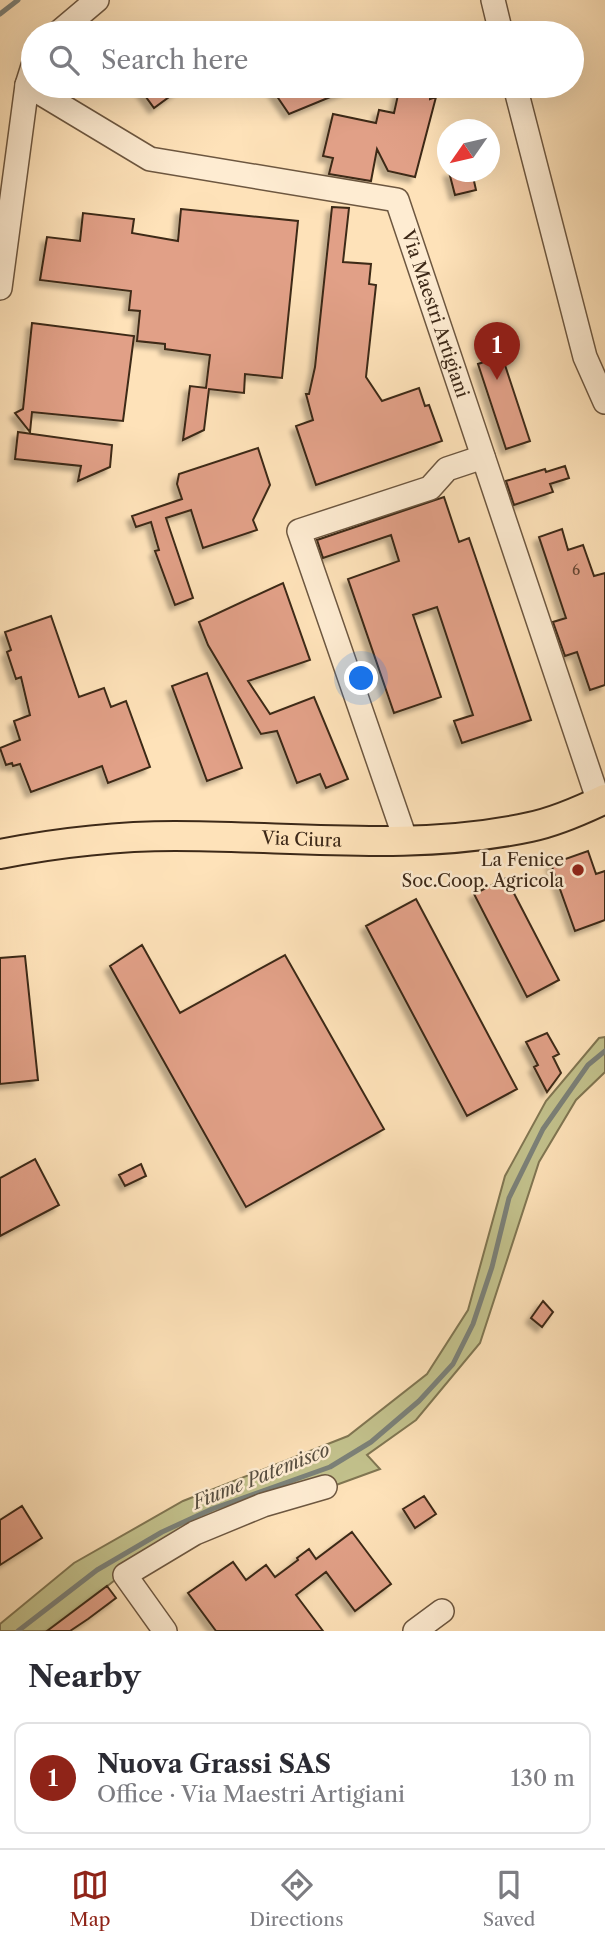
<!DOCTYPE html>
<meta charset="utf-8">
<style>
body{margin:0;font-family:"Libre Caslon Text",serif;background:#f2f2f3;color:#2b2b33}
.compass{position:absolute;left:437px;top:119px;width:63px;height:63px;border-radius:50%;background:#fff;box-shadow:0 7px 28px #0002;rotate:236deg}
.you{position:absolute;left:362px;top:679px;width:24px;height:24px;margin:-18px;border:5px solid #fff;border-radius:50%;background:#1a73e8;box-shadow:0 0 0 10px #1a73e833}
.badge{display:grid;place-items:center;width:46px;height:46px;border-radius:50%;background:#8f2418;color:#fff;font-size:23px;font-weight:700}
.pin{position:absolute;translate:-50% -58px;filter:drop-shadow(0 2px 4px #0008)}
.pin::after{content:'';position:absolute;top:37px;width:24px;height:21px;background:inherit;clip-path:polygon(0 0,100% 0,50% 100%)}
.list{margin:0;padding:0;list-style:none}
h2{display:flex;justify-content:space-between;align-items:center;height:91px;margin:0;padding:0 28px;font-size:30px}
h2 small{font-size:23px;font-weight:400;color:#7c7c81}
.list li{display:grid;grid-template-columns:46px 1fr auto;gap:21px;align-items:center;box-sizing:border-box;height:112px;margin:0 14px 14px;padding:0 14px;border:2px solid #e1e1e2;border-radius:14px}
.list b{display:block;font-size:26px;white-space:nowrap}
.list p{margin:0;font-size:23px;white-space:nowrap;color:#7c7c81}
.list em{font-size:23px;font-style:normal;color:#7c7c81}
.icon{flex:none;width:38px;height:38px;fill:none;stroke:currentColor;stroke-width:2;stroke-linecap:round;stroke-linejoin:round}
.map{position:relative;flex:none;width:605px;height:1631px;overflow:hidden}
.search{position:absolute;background:#fff;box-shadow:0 7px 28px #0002;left:21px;right:21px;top:21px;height:77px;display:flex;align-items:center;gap:18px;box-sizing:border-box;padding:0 24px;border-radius:38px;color:#7c7c81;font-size:26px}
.sheet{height:217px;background:#fff}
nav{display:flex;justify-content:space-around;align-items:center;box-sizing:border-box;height:98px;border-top:2px solid #e1e1e2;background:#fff;font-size:19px;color:#7c7c81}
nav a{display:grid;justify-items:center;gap:4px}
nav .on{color:#8f2418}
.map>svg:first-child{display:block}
</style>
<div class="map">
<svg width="605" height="1631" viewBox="0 0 605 1631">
<defs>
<filter id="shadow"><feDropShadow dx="-5" dy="5" stdDeviation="2" flood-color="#0004"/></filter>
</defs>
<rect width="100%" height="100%" fill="#fee2b9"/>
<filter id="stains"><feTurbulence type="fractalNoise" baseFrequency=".00286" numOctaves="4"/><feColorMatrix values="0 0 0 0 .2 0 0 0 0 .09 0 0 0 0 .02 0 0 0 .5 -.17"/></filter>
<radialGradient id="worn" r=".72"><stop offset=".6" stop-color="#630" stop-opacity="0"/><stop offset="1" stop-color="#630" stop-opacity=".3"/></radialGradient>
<path fill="#c3c28d" stroke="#807652" stroke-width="2" d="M605,1037V1072L576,1100L539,1162L480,1343L416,1420L367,1455L380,1469L207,1532L115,1580L50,1631H0V1624L74,1563L183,1501L348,1436L427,1374L468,1310L505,1176L546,1101L599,1038Z"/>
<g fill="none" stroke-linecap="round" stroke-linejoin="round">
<path stroke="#7b8179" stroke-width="5" d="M0,14L18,0
M18,1631L97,1570L162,1532L212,1509L330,1467L371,1442L419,1401L453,1364L473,1324L492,1267L509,1198L543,1129L588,1065L605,1051"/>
</g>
<path fill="#e1a087" stroke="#3d2918" stroke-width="2" filter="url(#shadow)" d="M138,86H184L154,108Z
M270,86H357L289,114Z
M400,86H430V99L436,97L415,177L388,171L377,149L371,181L329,174L333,158L323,156L333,114L376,123L379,110L394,113Z
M449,172H472L476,190L455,195Z
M332,207L349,208L343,262L371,264L369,284L376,285L366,377L382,401L419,388L425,406L429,405L442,441L316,485L296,426L313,420L306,394H309L315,367Z
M181,209L298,221L282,378L245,374L244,393L209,389L204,430L183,440L190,386L206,388L210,355L165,349V344L137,341L140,311L129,310L131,291L40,280L47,237L80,241L83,213L134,219L132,233L178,241Z
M32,323L134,336L123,421L32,412L30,432L15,413L23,409Z
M502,356L530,441L506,449L478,364Z
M18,432L112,445L110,467L78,481L81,466L15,459Z
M258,448L270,485L253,520L257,530L203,548L191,510L166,518L193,598L175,605L155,551L159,550L151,522L136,527L132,516L182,499L177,484L179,474Z
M565,466L569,478L550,484L553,492L514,505L506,481L545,469L546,472Z
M444,497L459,542L469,538L531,720L462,743L454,721L473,715L437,607L413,615L441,697L394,713L348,579L399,561L391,535L323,558L317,540Z
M562,529L568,550L583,545L594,576L605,573V685L590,690L577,652L565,656L553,622L566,618L539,537Z
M283,583L310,660L248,681L270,714L314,697L348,779L326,788L320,774L297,783L277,731L261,734L208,645L199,622Z
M51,616L79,697L104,688L111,707L126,701L150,767L108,783L102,766L31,792L20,764L13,766L12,763L6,765L0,748L20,740L14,721L30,715L21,677L16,679L7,652L11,650L5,632Z
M207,673L242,768L207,781L172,686Z
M588,851L596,874L605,871V920L575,931L551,864Z
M506,878L559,980L527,997L474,894Z
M416,899L517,1089L467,1116L366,926Z
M142,945L180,1013L285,955L384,1129L246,1207L110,966Z
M25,956L38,1080L0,1084V958Z
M547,1033L559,1054L553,1057L561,1073L547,1092L534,1067L538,1065L526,1042Z
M35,1159L59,1205L0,1236V1178Z
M141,1164L146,1176L125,1186L119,1175Z
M543,1301L553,1312L542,1327L531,1318Z
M424,1496L436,1514L415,1528L403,1509Z
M22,1506L42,1538L0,1565V1520Z
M352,1532L391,1584L355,1611L326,1572L296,1595L323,1631H216L188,1593L233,1562L246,1580L266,1565L275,1577L298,1560L297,1558L309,1549L316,1559Z
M107,1586L116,1598L88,1619L70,1631H47Z"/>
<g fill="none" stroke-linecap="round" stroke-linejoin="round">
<defs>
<g id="minor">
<path d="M493,0L501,33"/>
<path d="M58,33L97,0"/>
<path id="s1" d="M27,85L150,159L397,200L599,802"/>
<path d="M515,86L585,357L605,402"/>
<path d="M0,288L27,85L33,66"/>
<path d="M406,841L299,531L430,488L447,469L483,457"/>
<path d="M165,1631L125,1575L195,1533L263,1505L325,1487"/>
<path d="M415,1631L442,1611"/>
</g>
<g id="major">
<path id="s2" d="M0,854C57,843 116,836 175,836C293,836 414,852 530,827C555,822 582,810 605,799"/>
</g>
</defs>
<use href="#minor" stroke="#6d5740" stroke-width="26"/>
<use href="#major" stroke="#3d2918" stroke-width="32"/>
<use href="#minor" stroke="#feecd2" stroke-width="23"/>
<use href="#major" stroke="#fee2b9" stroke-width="28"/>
</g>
<circle fill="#8f2418" stroke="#feecd2" stroke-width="2.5" cx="578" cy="870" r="7"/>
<g text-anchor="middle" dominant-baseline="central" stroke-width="5" stroke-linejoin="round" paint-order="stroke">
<g font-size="14" fill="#664734">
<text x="576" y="570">6</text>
</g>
<g font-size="18" fill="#3d2918" stroke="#feecd2">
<text stroke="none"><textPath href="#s1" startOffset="514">Via Maestri Artigiani</textPath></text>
<text stroke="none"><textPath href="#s2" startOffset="303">Via Ciura</textPath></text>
</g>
<g font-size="18" fill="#3d2918" stroke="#feecd2" text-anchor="end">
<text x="564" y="860">La Fenice<tspan x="564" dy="21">Soc.Coop. Agricola</tspan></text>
</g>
<g font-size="19" font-style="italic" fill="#574e40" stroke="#feecd2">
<text transform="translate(261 1476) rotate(-22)">Fiume Patemisco</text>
</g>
</g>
<rect width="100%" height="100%" filter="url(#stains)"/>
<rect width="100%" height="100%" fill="url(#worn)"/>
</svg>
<svg class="compass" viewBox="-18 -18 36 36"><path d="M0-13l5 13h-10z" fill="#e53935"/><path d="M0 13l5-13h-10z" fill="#7c7c81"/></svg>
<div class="you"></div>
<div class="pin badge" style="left:497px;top:380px">1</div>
<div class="search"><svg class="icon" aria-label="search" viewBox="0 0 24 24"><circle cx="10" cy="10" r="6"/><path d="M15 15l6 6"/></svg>Search here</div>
</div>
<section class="sheet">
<h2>Nearby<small></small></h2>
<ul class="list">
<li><span class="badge">1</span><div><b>Nuova Grassi SAS</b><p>Office · Via Maestri Artigiani</p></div><em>130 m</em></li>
</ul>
</section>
<nav>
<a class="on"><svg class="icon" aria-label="map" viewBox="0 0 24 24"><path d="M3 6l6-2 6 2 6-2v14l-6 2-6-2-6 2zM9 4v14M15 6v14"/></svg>Map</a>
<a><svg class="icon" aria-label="directions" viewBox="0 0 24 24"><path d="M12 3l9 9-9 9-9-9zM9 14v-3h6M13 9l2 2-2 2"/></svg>Directions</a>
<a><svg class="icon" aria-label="saved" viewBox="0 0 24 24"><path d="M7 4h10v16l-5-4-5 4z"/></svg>Saved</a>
</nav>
